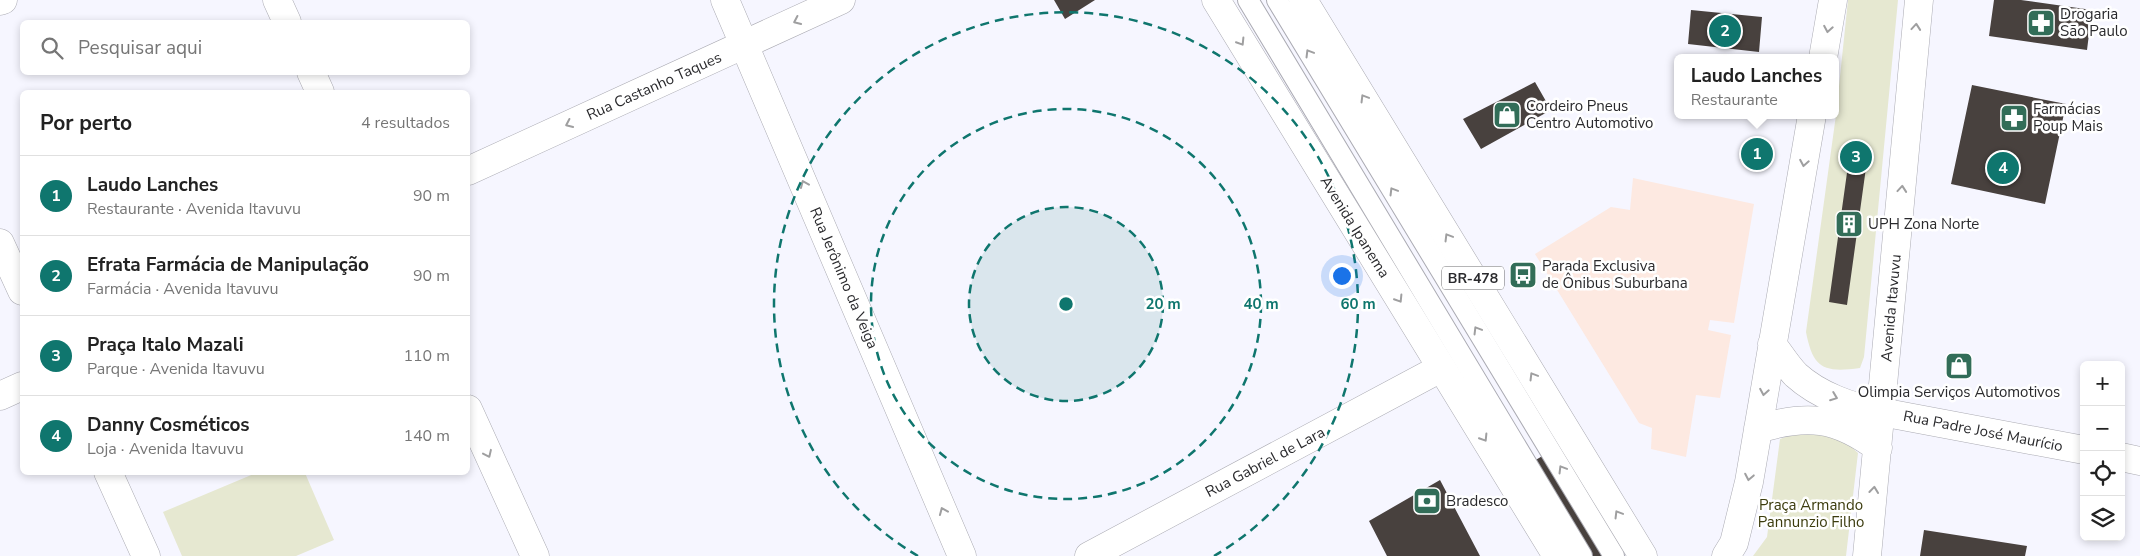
<!DOCTYPE html>
<html lang="pt">
<meta charset="utf-8">
<style>
body{margin:0;font-family:"Nunito Sans",sans-serif;background:#f6f6f6;color:#222}
.controls{position:absolute;right:15px;bottom:15px;display:grid;overflow:hidden;border-radius:8px;box-shadow:0 2px 8px #0003}
.controls button{width:45px;height:45px;display:grid;place-items:center;padding:0;border:0;border-bottom:1px solid #e0e0e0;background:#fff;color:#222;font:25px sans-serif}
.you{position:absolute;left:1341px;top:275px;width:18px;height:18px;margin:-12px;border:4px solid #fff;border-radius:50%;background:#1a73e8;box-shadow:0 0 0 8px #1a73e833}
.badge{display:grid;place-items:center;width:32px;height:32px;border-radius:50%;background:#0f766e;color:#fff;font-size:16px;font-weight:700}
.pin{position:absolute;translate:-50% -50%;border:2px solid #fff;box-shadow:0 1px 5px #0006}
.popup{position:absolute;left:1674px;top:54px;width:165px;height:65px;box-sizing:border-box;display:grid;place-content:center;border-radius:8px;background:#fff;filter:drop-shadow(0 1px 4px #0005);font-size:16px;white-space:nowrap;color:#767676}
.popup b{font-size:19px;color:#222}
.popup::after{content:'';position:absolute;left:50%;top:100%;margin-left:-10px;border:10px solid transparent;border-top-color:#fff}
.list{margin:0;padding:0;list-style:none}
h2{display:flex;justify-content:space-between;align-items:center;height:65px;margin:0;padding:0 20px;font-size:21px}
h2 small{font-size:16px;font-weight:400;color:#767676}
.list li{display:grid;grid-template-columns:32px 1fr auto;gap:15px;align-items:center;box-sizing:border-box;height:80px;padding:0 20px;border-top:1px solid #e0e0e0}
.list b{display:block;font-size:19px;white-space:nowrap}
.list p{margin:0;font-size:16px;white-space:nowrap;color:#767676}
.list em{font-size:16px;font-style:normal;color:#767676}
.icon{flex:none;width:28px;height:28px;fill:none;stroke:currentColor;stroke-width:2;stroke-linecap:round;stroke-linejoin:round}
.map{position:relative;flex:none;width:2140px;height:556px;overflow:hidden}
.search{position:absolute;background:#fff;box-shadow:0 2px 8px #0003;left:20px;top:20px;width:450px;height:55px;display:flex;align-items:center;gap:12px;box-sizing:border-box;padding:0 18px;border-radius:8px;color:#767676;font-size:19px}
.panel{position:absolute;background:#fff;box-shadow:0 2px 8px #0003;left:20px;top:90px;width:450px;height:385px;border-radius:8px}
.map>svg:first-child{display:block}
</style>
<div class="map">
<svg width="2140" height="556" viewBox="0 0 2140 556">
<rect width="100%" height="100%" fill="#f6f6ff"/>
<path fill="#fde9e1" d="M1633,178L1754,204L1734,323L1710,320L1708,330L1731,335L1720,398L1696,395L1686,457L1651,449L1652,428L1639,423L1535,254L1611,207L1630,210Z"/>
<path fill="#e6e8d1" d="M1848,0H1898L1864,357L1860,368C1823,373 1813,368 1806,332L1836,115Z
M1810,431L1846,442L1858,453L1846,556H1753L1767,537L1780,439L1797,433Z
M256,473H305L334,540L296,556H182L163,512Z"/>
<path fill="#48413e" d="M1054,0H1095L1065,19Z
M1994,0H2021L2092,10L2087,50L1989,36Z
M1691,10L1762,17L1759,52L1688,44Z
M1535,82L1551,110L1481,149L1463,119Z
M1972,85L2066,104L2045,204L1951,184Z
M1750,139L1769,144L1764,168L1744,164Z
M1851,144L1869,146L1847,305L1829,302Z
M1544,455L1604,556H1583L1529,464Z
M1440,480L1480,556H1387L1369,521Z
M1924,530L2027,546L2025,556H1920Z"/>
<g fill="none" stroke-linecap="round" stroke-linejoin="round">
<defs>
<path id="service" d="M1248,0L1582,556
M1277,0L1614,556"/>
<path id="minor" d="M277,0L287,22
M725,0L962,556
M0,1L3,0
M311,72L320,92
M0,243L22,291
M468,409L535,556
M1881,412L2084,450
M2121,457L2140,461
M108,472L146,556
M1089,556L1441,368"/>
<path id="secondary" d="M1823,58L1833,0
M468,171L841,0
M1772,344C1780,354 1787,366 1796,375C1818,395 1852,408 1881,412
M0,396L22,386
M1758,429C1807,414 1837,417 1878,448
M1726,556L1734,543L1749,482L1812,115
M1867,556L1919,0"/>
<path id="primary" d="M1216,0L1557,556
M1303,0L1643,556"/>
</defs>
<use href="#service" stroke="#ababb3" stroke-width="22"/>
<use href="#minor" stroke="#ababb3" stroke-width="29"/>
<use href="#secondary" stroke="#ababb3" stroke-width="29"/>
<use href="#primary" stroke="#ababb3" stroke-width="29"/>
<use href="#service" stroke="#fff" stroke-width="20"/>
<use href="#minor" stroke="#fff" stroke-width="28"/>
<use href="#secondary" stroke="#fff" stroke-width="28"/>
<use href="#primary" stroke="#fff" stroke-width="28"/>
</g>
<defs><path id="oneway-chevron" d="M-2-3.5L2.5 0L-2 3.5" fill="none" stroke-width="1.6" stroke-linecap="round" stroke-linejoin="round" transform="scale(1.25)"/></defs>
<g stroke="#9f9fa0">
<use href="#oneway-chevron" transform="translate(797 21) rotate(155)"/>
<use href="#oneway-chevron" transform="translate(1916 27) rotate(-85)"/>
<use href="#oneway-chevron" transform="translate(1828 29) rotate(100)"/>
<use href="#oneway-chevron" transform="translate(1241 42) rotate(58)"/>
<use href="#oneway-chevron" transform="translate(1309 53) rotate(-121)"/>
<use href="#oneway-chevron" transform="translate(1364 98) rotate(-121)"/>
<use href="#oneway-chevron" transform="translate(569 124) rotate(155)"/>
<use href="#oneway-chevron" transform="translate(1804 163) rotate(100)"/>
<use href="#oneway-chevron" transform="translate(804 184) rotate(-113)"/>
<use href="#oneway-chevron" transform="translate(1902 189) rotate(-85)"/>
<use href="#oneway-chevron" transform="translate(1393 191) rotate(-121)"/>
<use href="#oneway-chevron" transform="translate(1448 237) rotate(-121)"/>
<use href="#oneway-chevron" transform="translate(1399 299) rotate(58)"/>
<use href="#oneway-chevron" transform="translate(1477 330) rotate(-121)"/>
<use href="#oneway-chevron" transform="translate(1533 376) rotate(-121)"/>
<use href="#oneway-chevron" transform="translate(1764 392) rotate(100)"/>
<use href="#oneway-chevron" transform="translate(1834 397) rotate(21)"/>
<use href="#oneway-chevron" transform="translate(1484 438) rotate(58)"/>
<use href="#oneway-chevron" transform="translate(488 454) rotate(65)"/>
<use href="#oneway-chevron" transform="translate(1562 469) rotate(-121)"/>
<use href="#oneway-chevron" transform="translate(1749 477) rotate(101)"/>
<use href="#oneway-chevron" transform="translate(1874 490) rotate(-84)"/>
<use href="#oneway-chevron" transform="translate(943 511) rotate(-113)"/>
<use href="#oneway-chevron" transform="translate(1618 514) rotate(-121)"/>
</g>
<circle cx="1066" cy="304" r="97" fill="#0f766e" fill-opacity=".12"/>
<g fill="none" stroke="#0f766e" stroke-width="2.5" stroke-dasharray="9 6">
<circle cx="1066" cy="304" r="97"/>
<circle cx="1066" cy="304" r="195"/>
<path d="M918 556A292 292 0 1 1 1214 556"/>
</g>
<defs>
<symbol id="pharmacy-square" viewBox="-11 -11 22 22"><rect x="-9" y="-9" width="18" height="18" rx="4" fill="#326d58" stroke="#fff"/><path d="M-2-6h4v4h4v4h-4v4h-4v-4h-4v-4h4Z" fill="#fff"/></symbol>
<symbol id="shop-square" viewBox="-11 -11 22 22"><rect x="-9" y="-9" width="18" height="18" rx="4" fill="#326d58" stroke="#fff"/><path d="M-5-2.5h2.3a2.7 3.5 0 0 1 5.4 0H5L5.5 6h-11ZM-1.5-2.5h3a1.5 2.3 0 0 0-3 0Z" fill="#fff"/></symbol>
<symbol id="building-square" viewBox="-11 -11 22 22"><rect x="-9" y="-9" width="18" height="18" rx="4" fill="#326d58" stroke="#fff"/><path d="M-4-6H4V6H1V3H-1V6H-4ZM-2.5-4.3h1.7v1.8h-1.7ZM.8-4.3h1.7v1.8H.8ZM-2.5-1h1.7V.8h-1.7ZM.8-1h1.7V.8H.8Z" fill="#fff"/></symbol>
<symbol id="bus-square" viewBox="-11 -11 22 22"><rect x="-9" y="-9" width="18" height="18" rx="4" fill="#326d58" stroke="#fff"/><path d="M-5-6H5V4H4V6H2V4H-2V6H-4V4H-5ZM-3.5-4V0h7V-4ZM-3.5 1.2v1.5H-2V1.2ZM2 1.2v1.5H3.5V1.2Z" fill="#fff"/></symbol>
<symbol id="bank-square" viewBox="-11 -11 22 22"><rect x="-9" y="-9" width="18" height="18" rx="4" fill="#326d58" stroke="#fff"/><path d="M-6-4H6V4H-6ZM0-2.3a2.3 2.3 0 1 0 0 4.6a2.3 2.3 0 1 0 0-4.6Z" fill="#fff"/></symbol>
</defs>
<g fill-rule="evenodd">
<use href="#pharmacy-square" x="2025" y="7" width="32" height="32"/>
<use href="#shop-square" x="1491" y="99" width="32" height="32"/>
<use href="#pharmacy-square" x="1998" y="102" width="32" height="32"/>
<use href="#building-square" x="1833" y="208" width="32" height="32"/>
<use href="#bus-square" x="1507" y="259" width="32" height="32"/>
<use href="#shop-square" x="1943" y="350" width="32" height="32"/>
<use href="#bank-square" x="1411" y="485" width="32" height="32"/>
</g>
<g text-anchor="middle" dominant-baseline="central" stroke-width="5" stroke-linejoin="round" paint-order="stroke">
<rect fill="#fff" stroke="#6a6a6c" stroke-width="1" x="1442" y="266.5" width="62" height="23" rx="4"/>
<g font-size="14" font-weight="bold" fill="#2a2a2d">
<text x="1473" y="278">BR-478</text>
</g>
<g font-size="15" fill="#2a2a2d" stroke="#fff" text-anchor="start">
<text x="2060" y="14">Drogaria<tspan x="2060" dy="17">São Paulo</tspan></text>
<text x="1526" y="106">Cordeiro Pneus<tspan x="1526" dy="17">Centro Automotivo</tspan></text>
<text x="2033" y="109">Farmácias<tspan x="2033" dy="17">Poup Mais</tspan></text>
<text x="1868" y="224">UPH Zona Norte</text>
<text x="1542" y="266">Parada Exclusiva<tspan x="1542" dy="17">de Ônibus Suburbana</tspan></text>
<text x="1959" y="392" text-anchor="middle">Olimpia Serviços Automotivos</text>
<text x="1446" y="501">Bradesco</text>
</g>
<g font-size="15" fill="#2a2a2d" stroke="#fff">
<text transform="translate(654 86) rotate(-24)">Rua Castanho Taques</text>
<text transform="translate(1355 227) rotate(58)">Avenida Ipanema</text>
<text transform="translate(844 278) rotate(67)">Rua Jerônimo da Veiga</text>
<text transform="translate(1891 308) rotate(-85)">Avenida Itavuvu</text>
<text transform="translate(1983 431) rotate(11)">Rua Padre José Maurício</text>
<text transform="translate(1265 462) rotate(-28)">Rua Gabriel de Lara</text>
</g>
<g font-size="15" fill="#3c3c0e" stroke="#fff">
<text x="1811" y="505">Praça Armando<tspan x="1811" dy="17">Pannunzio Filho</tspan></text>
</g>
</g>
<circle cx="1066" cy="304" r="8" fill="#0f766e" stroke="#fff" stroke-width="2.5"/>
<g font-size="15" text-anchor="middle" font-weight="bold" fill="#0f766e" stroke="#fff" stroke-width="5" stroke-linejoin="round" paint-order="stroke">
<text x="1163" y="309">20 m</text>
<text x="1261" y="309">40 m</text>
<text x="1358" y="309">60 m</text>
</g>
</svg>
<div class="controls">
<button>+</button>
<button>−</button>
<button><svg class="icon" aria-label="locate" viewBox="0 0 24 24"><circle cx="12" cy="12" r="6"/><path d="M12 2v4M12 18v4M2 12h4M18 12h4"/></svg></button>
<button><svg class="icon" aria-label="layers" viewBox="0 0 24 24"><path d="M12 4l9 5-9 5-9-5zM3 14l9 5 9-5"/></svg></button>
</div>
<div class="you"></div>
<div class="pin badge" style="left:1757px;top:154px">1</div>
<div class="popup"><b>Laudo Lanches</b>Restaurante</div>
<div class="pin badge" style="left:1725px;top:31px">2</div>
<div class="pin badge" style="left:1856px;top:157px">3</div>
<div class="pin badge" style="left:2003px;top:168px">4</div>
<div class="search"><svg class="icon" aria-label="search" viewBox="0 0 24 24"><circle cx="10" cy="10" r="6"/><path d="M15 15l6 6"/></svg>Pesquisar aqui</div>
<section class="panel">
<h2>Por perto<small>4 resultados</small></h2>
<ul class="list">
<li><span class="badge">1</span><div><b>Laudo Lanches</b><p>Restaurante · Avenida Itavuvu</p></div><em>90 m</em></li>
<li><span class="badge">2</span><div><b>Efrata Farmácia de Manipulação</b><p>Farmácia · Avenida Itavuvu</p></div><em>90 m</em></li>
<li><span class="badge">3</span><div><b>Praça Italo Mazali</b><p>Parque · Avenida Itavuvu</p></div><em>110 m</em></li>
<li><span class="badge">4</span><div><b>Danny Cosméticos</b><p>Loja · Avenida Itavuvu</p></div><em>140 m</em></li>
</ul>
</section>
</div>
